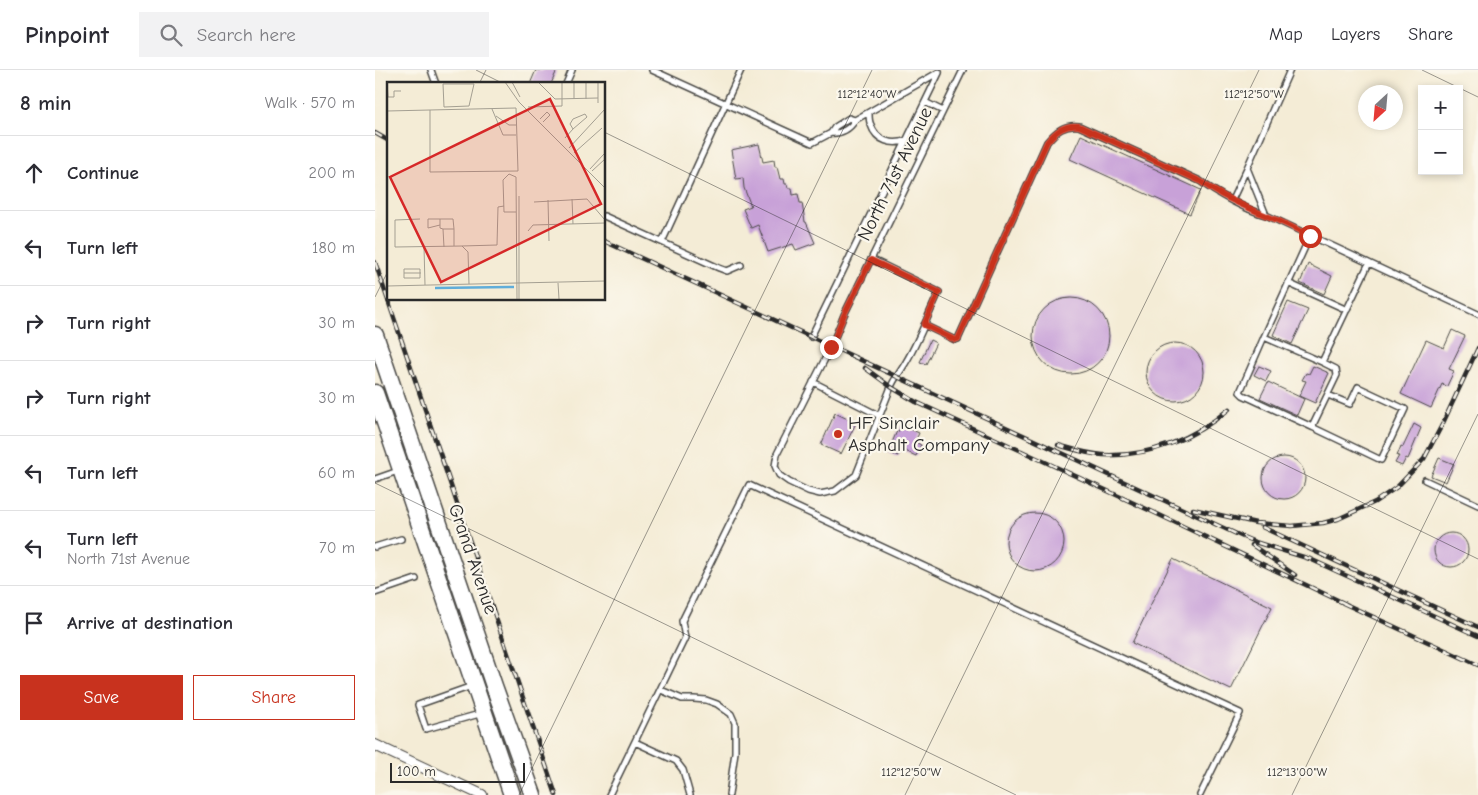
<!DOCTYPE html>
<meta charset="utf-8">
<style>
body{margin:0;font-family:"Comic Neue",sans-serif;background:#f2f2f3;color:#2b2b33}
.controls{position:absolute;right:15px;top:15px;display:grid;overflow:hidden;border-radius:0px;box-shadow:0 2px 8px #0003}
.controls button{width:45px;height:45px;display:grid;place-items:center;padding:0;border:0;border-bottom:1px solid #e1e1e2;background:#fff;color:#2b2b33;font:25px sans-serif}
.compass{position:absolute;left:983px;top:15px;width:45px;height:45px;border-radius:50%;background:#fff;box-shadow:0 2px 8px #0003;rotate:206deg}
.scale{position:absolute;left:15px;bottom:12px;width:135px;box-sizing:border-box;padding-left:5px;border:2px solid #2b2b2b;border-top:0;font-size:14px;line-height:18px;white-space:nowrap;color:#2b2b2b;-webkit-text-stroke:4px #fbf7ec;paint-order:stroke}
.stop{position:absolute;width:15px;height:15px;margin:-11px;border:4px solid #c8321e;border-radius:50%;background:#fff}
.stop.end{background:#c8321e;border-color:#fff;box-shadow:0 1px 5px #0008}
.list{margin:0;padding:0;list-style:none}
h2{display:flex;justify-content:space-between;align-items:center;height:65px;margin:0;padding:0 20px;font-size:21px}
h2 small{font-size:16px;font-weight:400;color:#7c7c81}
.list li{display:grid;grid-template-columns:32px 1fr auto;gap:15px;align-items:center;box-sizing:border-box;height:75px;padding:0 20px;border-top:1px solid #e1e1e2}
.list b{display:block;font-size:19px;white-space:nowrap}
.list p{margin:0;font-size:16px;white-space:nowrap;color:#7c7c81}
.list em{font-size:16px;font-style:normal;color:#7c7c81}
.actions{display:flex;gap:10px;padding:15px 20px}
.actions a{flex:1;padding:11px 0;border:1px solid #c8321e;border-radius:0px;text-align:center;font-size:18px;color:#c8321e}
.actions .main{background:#c8321e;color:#fff}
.icon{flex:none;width:28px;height:28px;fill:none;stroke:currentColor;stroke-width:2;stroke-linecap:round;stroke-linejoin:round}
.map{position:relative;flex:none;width:1103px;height:725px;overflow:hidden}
header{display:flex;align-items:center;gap:30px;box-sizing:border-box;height:70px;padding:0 25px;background:#fff;border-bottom:1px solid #e1e1e2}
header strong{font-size:24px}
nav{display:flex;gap:28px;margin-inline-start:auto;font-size:18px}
.search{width:350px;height:45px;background:#f2f2f3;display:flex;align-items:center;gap:12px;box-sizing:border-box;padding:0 18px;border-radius:0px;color:#7c7c81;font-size:19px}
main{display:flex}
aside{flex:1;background:#fff}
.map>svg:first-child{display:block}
</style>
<header>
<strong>Pinpoint</strong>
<div class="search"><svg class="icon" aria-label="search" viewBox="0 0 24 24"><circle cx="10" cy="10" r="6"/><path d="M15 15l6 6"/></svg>Search here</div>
<nav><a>Map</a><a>Layers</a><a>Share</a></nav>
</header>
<main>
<aside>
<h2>8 min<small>Walk · 570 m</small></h2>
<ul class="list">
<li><svg class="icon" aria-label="ahead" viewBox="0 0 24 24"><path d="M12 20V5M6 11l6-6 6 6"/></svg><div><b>Continue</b></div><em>200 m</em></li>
<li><svg class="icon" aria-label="left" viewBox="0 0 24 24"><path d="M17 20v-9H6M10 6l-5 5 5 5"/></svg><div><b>Turn left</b></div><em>180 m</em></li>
<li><svg class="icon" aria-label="right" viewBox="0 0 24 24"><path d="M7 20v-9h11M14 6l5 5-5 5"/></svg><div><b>Turn right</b></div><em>30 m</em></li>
<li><svg class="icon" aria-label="right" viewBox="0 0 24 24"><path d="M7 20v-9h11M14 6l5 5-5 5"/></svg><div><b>Turn right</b></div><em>30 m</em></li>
<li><svg class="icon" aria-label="left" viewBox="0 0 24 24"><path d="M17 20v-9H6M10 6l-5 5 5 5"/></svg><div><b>Turn left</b></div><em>60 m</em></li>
<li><svg class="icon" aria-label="left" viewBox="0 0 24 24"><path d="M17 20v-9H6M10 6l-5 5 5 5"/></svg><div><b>Turn left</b><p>North 71st Avenue</p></div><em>70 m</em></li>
<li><svg class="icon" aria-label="arrive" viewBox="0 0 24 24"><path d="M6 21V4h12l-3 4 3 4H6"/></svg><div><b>Arrive at destination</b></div></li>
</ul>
<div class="actions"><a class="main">Save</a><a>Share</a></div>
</aside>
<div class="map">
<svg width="1103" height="725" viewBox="0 0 1103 725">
<rect width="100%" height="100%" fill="#fbf7ec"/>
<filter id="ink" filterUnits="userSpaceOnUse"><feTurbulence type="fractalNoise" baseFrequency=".02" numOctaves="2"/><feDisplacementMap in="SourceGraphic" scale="10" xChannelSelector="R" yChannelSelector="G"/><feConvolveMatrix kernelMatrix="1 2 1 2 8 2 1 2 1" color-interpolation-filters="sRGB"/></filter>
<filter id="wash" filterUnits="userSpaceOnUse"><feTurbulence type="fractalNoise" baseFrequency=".0096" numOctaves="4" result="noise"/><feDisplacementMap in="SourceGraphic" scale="20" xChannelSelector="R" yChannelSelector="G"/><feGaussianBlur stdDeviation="1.12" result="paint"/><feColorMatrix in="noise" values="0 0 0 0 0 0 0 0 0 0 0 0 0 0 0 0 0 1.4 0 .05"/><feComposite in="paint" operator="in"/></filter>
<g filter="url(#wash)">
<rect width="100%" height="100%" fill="#f4ecd6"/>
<g id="blocks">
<path fill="#c8a1d8" d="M161,0H182L176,14H155Z
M706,65L826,120L815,144L695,89Z
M384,74L388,92L399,90L400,97H402L405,109H409L410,114H412L413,118H417L418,125L423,124L425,133H427L430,152H431L440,173L421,180L418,174L393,182L383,155L376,158L368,139L376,136L369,118L368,108L361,109L356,80Z
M933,194L957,206L949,224L925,213Z
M658 266a38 38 0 1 1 76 0a38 38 0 1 1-76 0Z
M913,232L933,240L917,274L898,265Z
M1077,260L1090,266L1074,299L1079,301L1072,316L1067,314L1056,338L1026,324L1051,270L1069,278Z
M555,270L561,273L551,294L545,292Z
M771 302a29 29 0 1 1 58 0a29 29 0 1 1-58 0Z
M884,296L896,301L891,311L879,305Z
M938,296L954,303L940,333L924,326L931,311L927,310L931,303L934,304Z
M893,312L929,329L922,345L885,328Z
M460,343L481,353L466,384L446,375Z
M1039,354L1046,358L1033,389L1031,388L1027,396L1020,393L1024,386H1022L1026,376L1028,377Z
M526,355L544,363L540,372L546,375L541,386L526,379L523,386L513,382L522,361L523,362Z
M888 408a21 21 0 1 1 42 0a21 21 0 1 1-42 0Z
M1064,388L1079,394L1071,412L1056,406Z
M631 472a29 29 0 1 1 58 0a29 29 0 1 1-58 0Z
M1059 480a17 17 0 1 1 34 0a17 17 0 1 1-34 0Z
M798,489L897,537L856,620L757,573Z"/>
</g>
</g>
<g filter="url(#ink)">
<use href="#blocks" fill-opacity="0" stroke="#494845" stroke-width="1"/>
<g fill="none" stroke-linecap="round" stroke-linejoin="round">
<defs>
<path id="service" d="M56,0L61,14
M277,0L437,73L456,63L460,57L474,48L480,50L564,2
M915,0L872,98L891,145L1103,244
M191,14L197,0
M550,32L568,41
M494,43C494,47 494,52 496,55C501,71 518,76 532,70
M456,63C466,64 475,59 480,50
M857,130L872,98
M229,146L344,198L352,201L366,195
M935,166L889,267L947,292L994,193
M287,172L366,0
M496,189L564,222C552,247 543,274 528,297C524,304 519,309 516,317L481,405L460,421L445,424L433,421L414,412L404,405L400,396L402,384L456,277L469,245L588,0
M913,213L972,240
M549,255L580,270L583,269L672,72C681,61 690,54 704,56L825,111C841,123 871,140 891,145
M436,267L564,3
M889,267L865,322L868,325L937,357L962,305L961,299L947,292
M438,312L505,346
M937,357L1006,390L1030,339L983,317L975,334L953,325
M0,409L23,401
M1050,410L1103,435
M0,477L26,469
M0,523L41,509
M97,616L43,635L51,659L108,643
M286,620L307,629H319L331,630L342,634L356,644L360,653V682L354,725
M260,672L301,691L308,700L315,725
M234,725L310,568L307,551L374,415L865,643L825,725"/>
<path id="minor" d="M0,675L107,725"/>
<path id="trunk" d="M0,265L119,616L158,725
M0,323L137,725"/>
</defs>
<use href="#service" stroke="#494845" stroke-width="8"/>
<use href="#minor" stroke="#494845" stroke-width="12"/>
<use href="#trunk" stroke="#494845" stroke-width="19"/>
<use href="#service" stroke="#fff" stroke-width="5"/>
<use href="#minor" stroke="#fff" stroke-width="10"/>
<use href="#trunk" stroke="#fff" stroke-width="16"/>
<defs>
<path id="rail" d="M0,63L14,71
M229,171L868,467L880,472L935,489L1103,566
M0,192L181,725
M490,298L516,317L541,332L778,442L973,535
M683,375C697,379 712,384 728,385C774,387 819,369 854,339
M818,439L881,453L917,456L948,453L963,449L1000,432L1022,417L1049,389L1068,353L1103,278
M887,457L1103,557
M877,475L920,505
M968,533L1103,595"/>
</defs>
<use href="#rail" stroke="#2b2b2b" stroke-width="4.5"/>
<use href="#rail" stroke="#fbf7ec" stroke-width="2.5" stroke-dasharray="8" stroke-linecap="butt"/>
</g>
</g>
<g fill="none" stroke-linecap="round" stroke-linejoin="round" filter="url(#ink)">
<path stroke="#c8321e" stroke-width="6" d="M456,277L469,245L496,190L564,222L549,255L580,270L583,269L672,72C681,61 690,54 704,56L825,111C845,126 869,136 892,146C906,151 921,159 935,166"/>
</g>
<path fill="none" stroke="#2b2b2b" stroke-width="1" stroke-opacity="0.45" d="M101,0L129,14M1047,0L1103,27M104,14L111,0M229,62L1103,489M0,227L14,199M0,413L641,725M144,725L497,0M530,725L884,0M917,725L1103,344"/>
<circle fill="#c8321e" stroke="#fbf7ec" stroke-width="2" cx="463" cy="364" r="5"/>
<g text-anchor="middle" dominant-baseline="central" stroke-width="4.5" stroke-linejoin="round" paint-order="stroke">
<g font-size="19" fill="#2b2b2b" stroke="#fbf7ec">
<text transform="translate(520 104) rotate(-64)">North 71st Avenue</text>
<text transform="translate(98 489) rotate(71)">Grand Avenue</text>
</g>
<g font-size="19" fill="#2b2b2b" stroke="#fbf7ec" text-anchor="start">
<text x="473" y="353">HF Sinclair<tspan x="473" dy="22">Asphalt Company</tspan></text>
</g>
</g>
<g transform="translate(12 12)">
<rect width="218" height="218" fill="#f4ecd6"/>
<path fill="none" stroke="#60add9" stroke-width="2.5" d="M48,206L127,205"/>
<path fill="none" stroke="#a49f92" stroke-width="1" d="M0,0L1,15M118,0L132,20L218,106M125,0L133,15M151,0L168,17L211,16M187,0V17M199,0V17M56,2H87L82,24L57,25ZM0,15H7V9H14M211,21V0M141,25L175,24V0M105,27L116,53H129M0,29L129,26L131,89L43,90V28M109,34L122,43H129M153,37L160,30L163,33L156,40M178,56L186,47L183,42L186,37L198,32L200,35L186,47M182,66L218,27M187,71L215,46M203,87L217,72M205,89L218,77M132,114V217M185,117L186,142M161,118L162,159M147,120L200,117L218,138M129,130H117L116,98L122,92L129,95L130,217M33,137L8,138V165L75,164L81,170L82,202M53,137H41V146L53,143M56,147L53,146V137H66L67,147M141,149L146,143L218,141M75,164L110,163L111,125L117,124M37,165L38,203M57,165L56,147H67V164M17,191V196H33V191M17,191V187H33V191M17,191H34M171,201L172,217M0,204L218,199"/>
<path fill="#d62828" fill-opacity="0.15" stroke="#d62828" stroke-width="2.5" d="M163,17L214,122L54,200L3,95Z"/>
<rect width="218" height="218" fill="none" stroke="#2b2b2b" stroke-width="2.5"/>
</g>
<g font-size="12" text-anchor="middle" fill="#2b2b2b" stroke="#fbf7ec" stroke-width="4.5" stroke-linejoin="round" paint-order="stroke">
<text x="492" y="28">112°12'40"W</text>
<text x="879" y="28">112°12'50"W</text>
<text x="536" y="706">112°12'50"W</text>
<text x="922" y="706">112°13'00"W</text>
</g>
</svg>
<div class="controls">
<button>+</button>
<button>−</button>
</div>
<svg class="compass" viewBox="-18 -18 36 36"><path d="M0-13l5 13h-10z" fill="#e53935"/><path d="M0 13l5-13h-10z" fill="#7c7c81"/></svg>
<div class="scale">100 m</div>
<div class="stop" style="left:935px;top:166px"></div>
<div class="stop end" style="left:456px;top:277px"></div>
</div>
</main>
